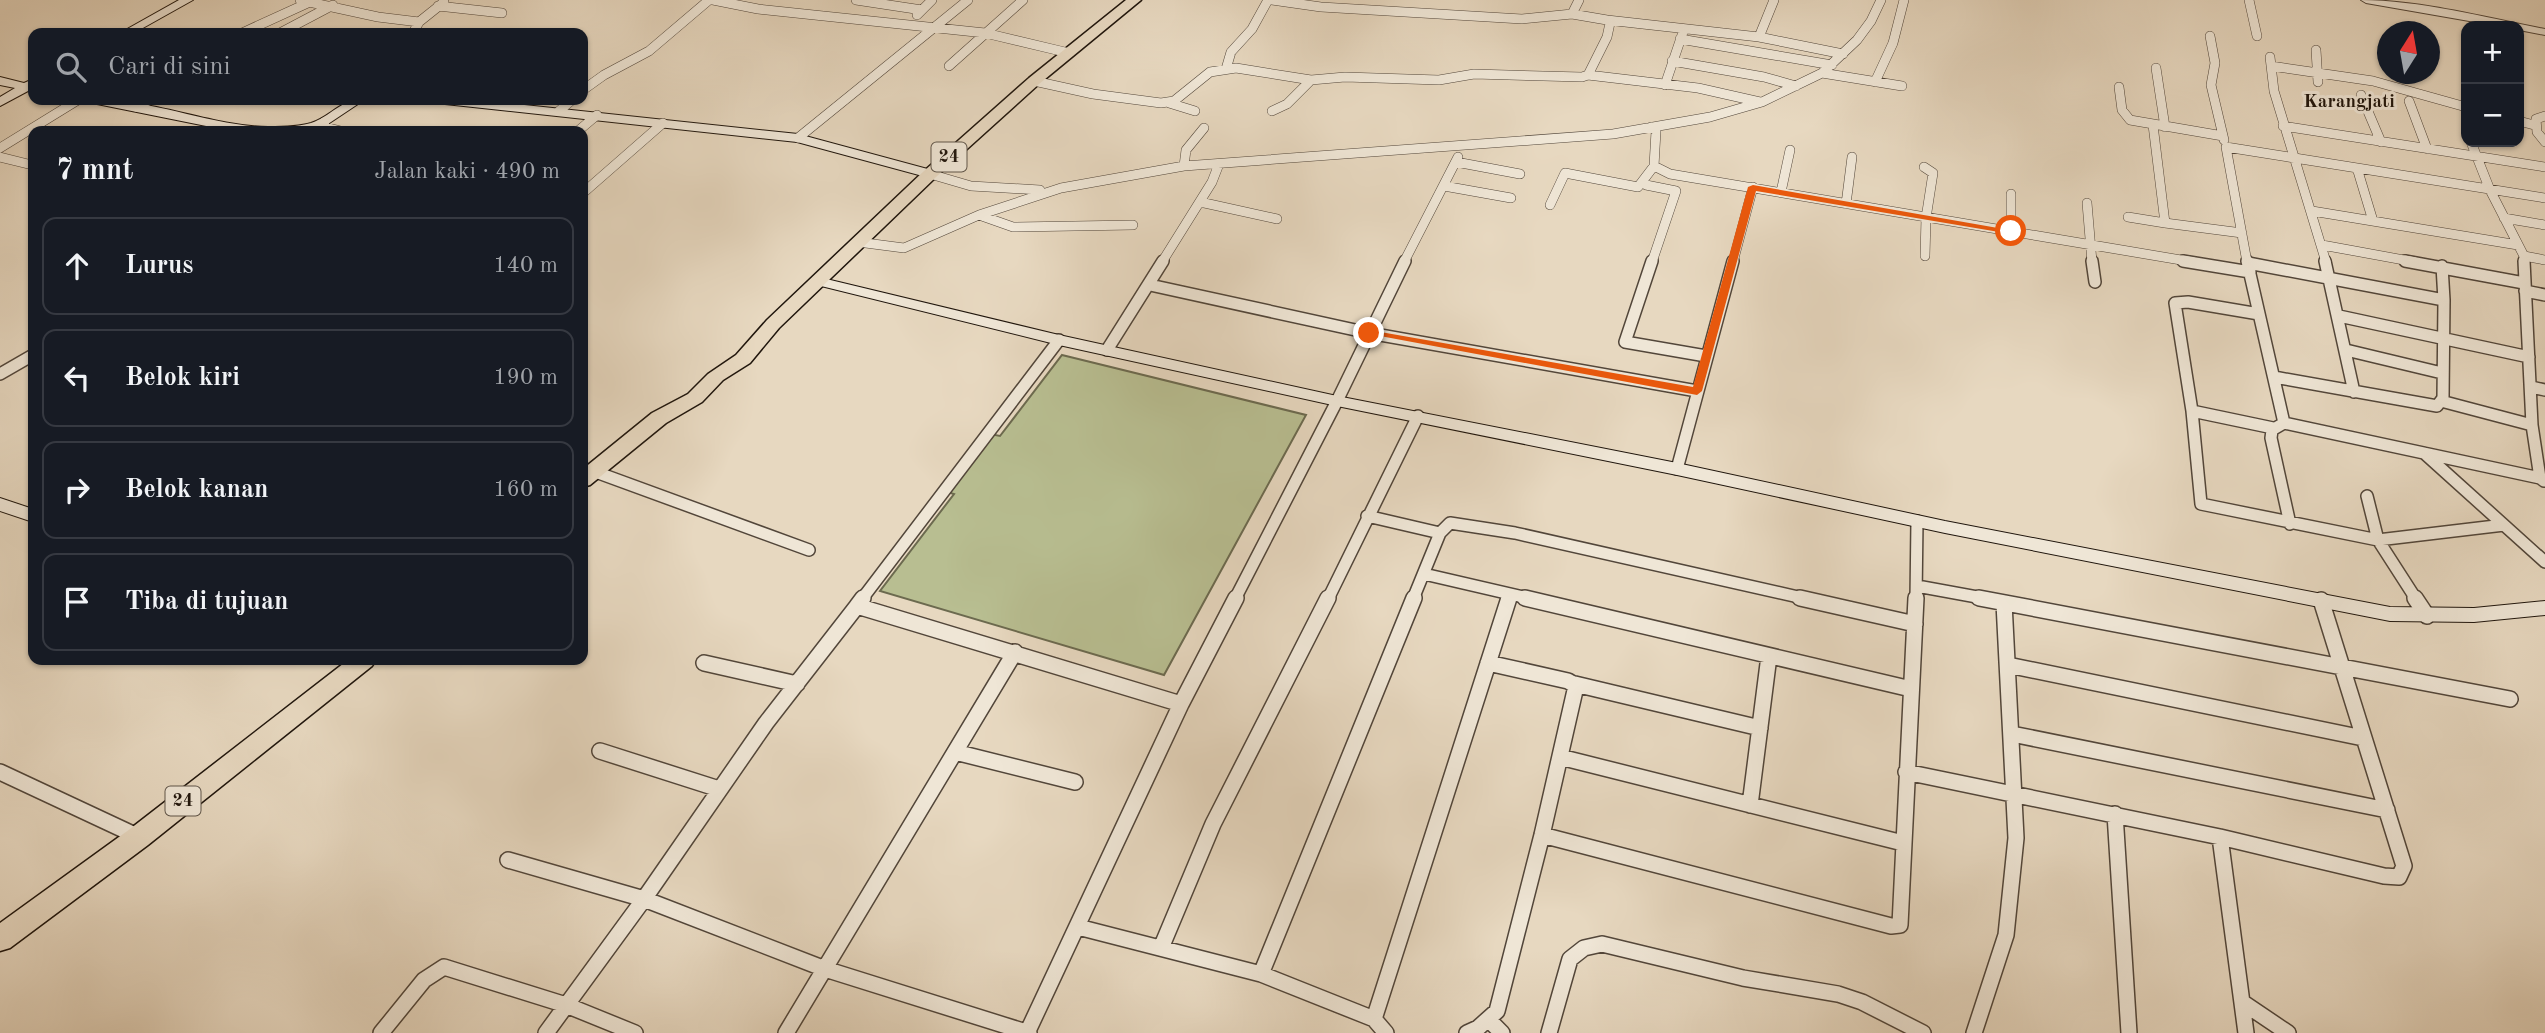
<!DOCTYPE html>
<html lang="id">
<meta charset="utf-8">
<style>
body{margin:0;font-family:"Old Standard TT",serif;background:#20242c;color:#f1f3f6}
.controls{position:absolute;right:21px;top:21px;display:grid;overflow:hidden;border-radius:14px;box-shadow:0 2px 5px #0004}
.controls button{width:63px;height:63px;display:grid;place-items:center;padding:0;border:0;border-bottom:2px solid #363941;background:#171b24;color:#f1f3f6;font:35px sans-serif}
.compass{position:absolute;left:2377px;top:21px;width:63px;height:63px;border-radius:50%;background:#171b24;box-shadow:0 2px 5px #0004;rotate:11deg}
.stop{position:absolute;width:21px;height:21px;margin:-16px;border:5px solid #ea580c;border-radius:50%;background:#fff}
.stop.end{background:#ea580c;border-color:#fff;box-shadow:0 2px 7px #0008}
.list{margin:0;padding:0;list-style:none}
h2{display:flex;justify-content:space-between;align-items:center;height:91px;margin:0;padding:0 28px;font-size:30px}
h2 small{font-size:23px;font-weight:400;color:#9ea1a6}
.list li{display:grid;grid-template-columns:46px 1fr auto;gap:21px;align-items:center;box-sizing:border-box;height:98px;margin:0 14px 14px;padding:0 14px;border:2px solid #363941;border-radius:14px}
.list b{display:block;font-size:26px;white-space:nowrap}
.list em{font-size:23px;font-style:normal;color:#9ea1a6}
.icon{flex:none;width:38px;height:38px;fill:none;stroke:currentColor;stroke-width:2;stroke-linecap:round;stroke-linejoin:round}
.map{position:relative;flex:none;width:2545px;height:1033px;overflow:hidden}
.search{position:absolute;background:#171b24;box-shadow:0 2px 5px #0004;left:28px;top:28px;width:560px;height:77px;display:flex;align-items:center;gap:18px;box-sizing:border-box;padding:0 24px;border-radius:14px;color:#9ea1a6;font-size:26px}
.panel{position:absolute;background:#171b24;box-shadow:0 2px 5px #0004;left:28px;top:126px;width:560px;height:539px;border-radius:14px}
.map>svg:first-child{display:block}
</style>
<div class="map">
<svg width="2545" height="1033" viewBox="0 0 2545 1033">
<rect width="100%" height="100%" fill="#e7d8c0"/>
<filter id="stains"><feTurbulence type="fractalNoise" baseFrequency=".00286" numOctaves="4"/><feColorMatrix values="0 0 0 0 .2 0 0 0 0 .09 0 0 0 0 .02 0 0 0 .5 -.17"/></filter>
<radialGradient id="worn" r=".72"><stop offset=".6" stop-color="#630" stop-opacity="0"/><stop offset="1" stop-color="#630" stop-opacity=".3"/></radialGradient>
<path fill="#b8be91" stroke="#6c6a4f" stroke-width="2" d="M1062,355L1306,415L1164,675L880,591L954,494L940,490L985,433L1000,436Z"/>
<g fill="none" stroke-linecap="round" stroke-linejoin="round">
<defs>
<path id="minor-far2" d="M300,0L378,17L419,22
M713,0L758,9L985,33L1069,53
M856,0L922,10
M2249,0L2257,36
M438,6L502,13
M1572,14L1579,0
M917,15L932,0
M1607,20L1759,37L1843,54
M242,33L310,2
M280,33L333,5
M413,33L419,22L444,2
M2210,36L2215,63L2211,85L2224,140
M1759,37L1774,0
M1680,39L1832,65
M2316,50L2318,82
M2270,57L2274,91L2326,262
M1672,61L1764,77L1796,86
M949,66L1023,0
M2271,66L2373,81L2466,107
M2156,68L2165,127
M1226,69L1231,52L1252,29L1268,0
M1822,73L1902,86
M1588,75L1698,88L1760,102
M1034,81L1093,94L1161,103L1174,101L1210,72L1236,68L1311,80L1345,77L1439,80L1474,74L1582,77L1588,75L1607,37L1610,23L1607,20L1572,14L1522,19L1321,7L1272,0
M1875,82L1893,43L1904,0
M1665,85L1683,32
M2119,87L2122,110L2130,120L2223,136
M583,90L604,75L649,51L709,0
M2361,95L2381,142
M2409,101L2427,149
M1169,103L1195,111
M136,107L150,100
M2466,107V131
M559,111L572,100
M1272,111L1287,104L1311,80
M2545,116L2536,119L2537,132L2545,142
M2519,121L2534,125
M324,122L325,127L341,131
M2153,125L2165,223L2242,233
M2283,126L2545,167
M1651,127L1656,131L1654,166L1670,174L2193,262
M578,131L597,115
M798,138L968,0
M2471,142L2490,190L2524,256L2545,260
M0,148L78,100
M0,157L28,164
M1456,162L1520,174
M1184,166L1186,150L1204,128
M1924,167L1933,173L1926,218L1925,256
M2357,168L2373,221
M930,174L971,186L1040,190
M1646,185L1676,191L1652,262
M1444,186L1511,198
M1781,192L1790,150
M583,193L663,123
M2011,194V231
M1200,202L1277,219
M2087,203L2092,262
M1846,204L1852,157
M1550,205L1565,173L1638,187L1654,166
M2312,211L2518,245
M979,215L1013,227L1133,225
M2128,217L2165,223
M2504,218L2545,225
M858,242L904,248L979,215L1061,188L1184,166L1613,134L1710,117L1762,102L1822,73L1857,40L1871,21L1881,0
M2322,245L2415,262
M2524,256V262
M1162,262L1212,182L1219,164
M1404,262L1458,157
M1733,262L1753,187
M2247,262L2226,147L2545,198"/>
<path id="minor-far1" d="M1652,261L1625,342L1706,356
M2092,261L2095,282
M2183,261L2250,272
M2247,261L2284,423L2540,478
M2325,261L2354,392
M2405,261L2524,283
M2524,261L2532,425L2540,478L2544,481
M2248,263L2444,300L2442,266
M1150,285L1369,333L1697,391
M2525,291L2545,295
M2259,314L2188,302L2175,303L2192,411L2201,504L2378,540L2504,525
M2339,316L2529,357
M1107,350L1163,261
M2346,350L2442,373
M0,374L33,355
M2274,377L2437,406L2443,398L2444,300
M2531,387L2545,390
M2441,401L2532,425
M2192,411L2273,428
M2284,423L2272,430L2271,438L2290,524
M2424,453L2545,562
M1677,469L1733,261
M593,471L809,550
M2367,496L2378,540L2416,599
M1367,516L1440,533
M1424,574L1532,599
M1917,586L1988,599
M862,599L1059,340
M1235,599L1337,401L1405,261
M1328,599L1418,416
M1413,599L1440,533L1450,523L1515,533L1807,599
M1509,599L1510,595
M1916,599L1917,521"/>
<path id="minor" d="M863,598L857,606L1181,704L1236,598
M1525,598L1911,689
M1800,598L1915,624
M1979,598L2510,699
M2415,598L2427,616
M704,663L797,684
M2008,665L2363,738
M1575,684L1760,728
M2012,734L2387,810
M600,751L719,789
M955,752L1075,782
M1560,757L1903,843
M0,772L139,837
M1906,772L2220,837L2384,876L2399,877L2404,866L2321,600
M1750,805L1769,656
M2115,814L2129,1033
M1542,835L1891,926L1900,925L1916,598
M2220,837L2246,1033
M508,860L644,899L825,969L1029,1033
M1078,927L1261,974L1374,1019L1386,1033
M1161,948L1213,824L1328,598
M1261,974L1414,598
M2242,1002L2288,1033
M1374,1019L1509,598
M1488,1019L1502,1033
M381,1033L424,980L444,967L566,1005L635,1033
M546,1033L644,899L766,723L857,606
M786,1033L1015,652
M1027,1033L1181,704
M1467,1033L1478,1028L1497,1011L1542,835L1576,686L1568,681L1488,663
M1549,1033L1570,959L1584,948L1602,944L1743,978L1838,994L1862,1002L1923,1033
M1974,1033L2006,935L2016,838L2004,603"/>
<path id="tertiary" d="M2361,0C2419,0 2488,18 2545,29V35L2519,30V26H2498L2366,3Z"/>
<path id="secondary" d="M179,0H193L134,33H120Z
M0,77L24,83L33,79V91H28L0,106V97L15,88L0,85Z
M91,100C148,97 209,126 268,127C282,127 297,127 311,123C332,116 340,99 364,100L328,124L309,131H231L97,104Z
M439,100H477L798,134L935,171L937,174L930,178L797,142L445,104Z
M818,277L1059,335L1337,396L1677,463L1945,521L2390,607L2474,608L2545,601V615L2474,622L2390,621L1945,533L1677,475L1337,406L1059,345L813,284L811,281Z
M0,498L33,509V522L0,511Z"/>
<path id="trunk" d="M1126,0H1141L1039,84L936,177L779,328L750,363L723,380L702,402L666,423L590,485L583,487V469L652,413L688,394L708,374L736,355L767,320L924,171L1029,78Z
M348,660H376L372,666L148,845L10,948L0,951V923L130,829Z"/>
</defs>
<use href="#minor-far2" stroke="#52463a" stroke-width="10"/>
<use href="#minor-far1" stroke="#52463a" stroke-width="14"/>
<use href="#minor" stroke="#52463a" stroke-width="18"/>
<use href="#tertiary" stroke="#52463a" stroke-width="2"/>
<use href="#secondary" stroke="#20160d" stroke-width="2"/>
<use href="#trunk" stroke="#20160d" stroke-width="3"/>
<use href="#minor-far2" stroke="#efe6d6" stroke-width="9"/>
<use href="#minor-far1" stroke="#efe6d6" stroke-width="11"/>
<use href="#minor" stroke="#efe6d6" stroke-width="15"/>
<use href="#tertiary" fill="#efe6d6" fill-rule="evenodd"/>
<use href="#secondary" fill="#efe6d6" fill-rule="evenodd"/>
<use href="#trunk" fill="#e7d8c0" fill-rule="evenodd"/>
</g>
<path fill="#ea580c" d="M1753,185L2015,231L2011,234L1756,191L1702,391L1697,395L1364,333L1369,330L1693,387L1748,187Z"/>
<g text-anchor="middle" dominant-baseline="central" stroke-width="6" stroke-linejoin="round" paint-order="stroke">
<g fill="#efe6d6" stroke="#5e5449" stroke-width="2">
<rect x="931.5" y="142.5" width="35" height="29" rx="5"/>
<rect x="165.5" y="786.5" width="35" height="29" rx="5"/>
</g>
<g font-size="18" font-weight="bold" fill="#20160d">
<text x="949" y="157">24</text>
<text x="183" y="801">24</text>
</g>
<g font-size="19" font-weight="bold" fill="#20160d" stroke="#efe6d6">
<text x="2349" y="102">Karangjati</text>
</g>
</g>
<rect width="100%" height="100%" filter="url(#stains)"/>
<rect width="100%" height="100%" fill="url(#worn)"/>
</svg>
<div class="controls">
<button>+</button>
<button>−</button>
</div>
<svg class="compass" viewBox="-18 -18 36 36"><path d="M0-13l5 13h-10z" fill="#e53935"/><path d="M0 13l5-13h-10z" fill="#9ea1a6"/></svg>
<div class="stop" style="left:2011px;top:231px"></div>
<div class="stop end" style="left:1369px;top:333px"></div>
<div class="search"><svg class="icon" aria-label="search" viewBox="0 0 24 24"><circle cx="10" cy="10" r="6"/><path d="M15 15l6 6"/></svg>Cari di sini</div>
<section class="panel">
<h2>7 mnt<small>Jalan kaki · 490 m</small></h2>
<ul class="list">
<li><svg class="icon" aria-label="ahead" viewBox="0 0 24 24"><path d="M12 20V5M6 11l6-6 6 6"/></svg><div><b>Lurus</b></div><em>140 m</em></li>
<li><svg class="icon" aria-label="left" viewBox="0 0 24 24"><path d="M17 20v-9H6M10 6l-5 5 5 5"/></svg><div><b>Belok kiri</b></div><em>190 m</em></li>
<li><svg class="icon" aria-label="right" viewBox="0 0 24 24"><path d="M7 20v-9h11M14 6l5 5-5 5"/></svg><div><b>Belok kanan</b></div><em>160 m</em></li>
<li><svg class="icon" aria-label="arrive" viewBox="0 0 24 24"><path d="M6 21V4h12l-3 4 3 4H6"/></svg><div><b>Tiba di tujuan</b></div></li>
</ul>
</section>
</div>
